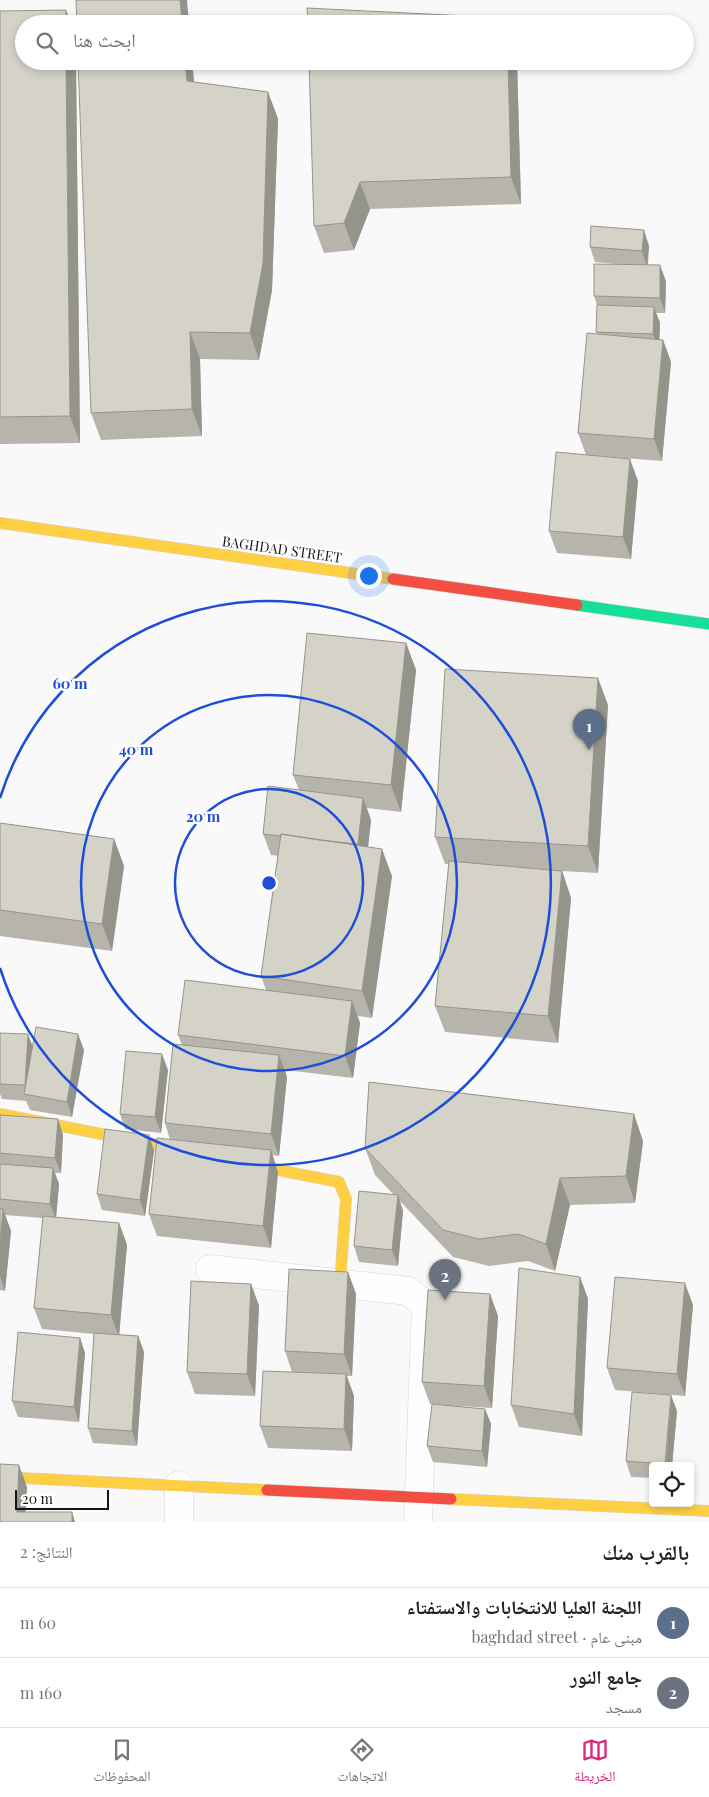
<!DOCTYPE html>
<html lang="ar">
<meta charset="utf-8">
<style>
body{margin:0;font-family:"Playfair Display","Noto Naskh Arabic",serif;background:#f6f6f6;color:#222;direction:rtl}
.controls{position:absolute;right:15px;bottom:15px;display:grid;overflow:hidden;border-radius:5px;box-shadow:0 2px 8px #0003}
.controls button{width:45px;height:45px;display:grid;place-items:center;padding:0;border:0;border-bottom:1px solid #e0e0e0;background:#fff;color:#222;font:25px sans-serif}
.scale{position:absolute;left:15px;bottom:12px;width:94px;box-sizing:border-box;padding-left:5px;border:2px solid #151415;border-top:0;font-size:14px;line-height:18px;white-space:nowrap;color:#151415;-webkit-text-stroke:4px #fff;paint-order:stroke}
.you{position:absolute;left:368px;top:575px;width:18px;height:18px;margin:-12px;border:4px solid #fff;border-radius:50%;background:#1a73e8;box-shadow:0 0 0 8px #1a73e833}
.badge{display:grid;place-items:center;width:32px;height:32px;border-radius:50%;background:#db2777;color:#fff;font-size:16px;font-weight:700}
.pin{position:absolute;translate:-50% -41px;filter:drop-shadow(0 1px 2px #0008)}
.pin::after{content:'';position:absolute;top:26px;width:18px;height:15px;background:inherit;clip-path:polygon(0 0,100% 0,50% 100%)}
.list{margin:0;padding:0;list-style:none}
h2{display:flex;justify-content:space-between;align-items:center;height:65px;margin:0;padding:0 20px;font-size:21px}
h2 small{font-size:16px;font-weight:400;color:#767676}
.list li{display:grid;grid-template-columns:32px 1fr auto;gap:15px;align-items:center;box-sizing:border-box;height:70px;padding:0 20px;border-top:1px solid #e0e0e0}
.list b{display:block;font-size:19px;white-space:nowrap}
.list p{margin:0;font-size:16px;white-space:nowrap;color:#767676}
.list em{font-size:16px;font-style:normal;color:#767676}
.icon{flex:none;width:28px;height:28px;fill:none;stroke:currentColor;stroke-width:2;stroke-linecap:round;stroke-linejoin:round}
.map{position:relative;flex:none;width:709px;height:1522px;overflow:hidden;direction:ltr}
.search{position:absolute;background:#fff;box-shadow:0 2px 8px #0003;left:15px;right:15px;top:15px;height:55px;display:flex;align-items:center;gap:12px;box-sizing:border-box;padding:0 18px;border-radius:28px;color:#767676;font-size:19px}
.sheet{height:205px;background:#fff}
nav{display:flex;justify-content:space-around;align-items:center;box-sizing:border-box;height:70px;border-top:1px solid #e0e0e0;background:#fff;font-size:14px;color:#767676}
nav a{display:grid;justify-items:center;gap:2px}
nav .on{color:#db2777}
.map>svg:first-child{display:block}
</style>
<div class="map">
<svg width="709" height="1522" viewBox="0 0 709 1522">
<rect width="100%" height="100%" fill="#faf9fa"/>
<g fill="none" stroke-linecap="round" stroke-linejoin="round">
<defs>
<path id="street" d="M210,1269L408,1291L426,1305L418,1522
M179,1522V1485"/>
<path id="fast" d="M577,605L709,624"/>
<path id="slow" d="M0,523L393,579
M0,1114L192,1152
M242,1163L339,1182L346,1199L340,1284
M0,1477L267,1490
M451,1499L709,1511"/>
<path id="jam" d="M393,579L577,605
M267,1490L451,1499"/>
</defs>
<use href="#street" stroke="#d6d5d6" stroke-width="29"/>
<use href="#fast" stroke="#d6d5d6" stroke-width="12"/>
<use href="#slow" stroke="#d6d5d6" stroke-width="12"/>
<use href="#jam" stroke="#d6d5d6" stroke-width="12"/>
<use href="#street" stroke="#fefefe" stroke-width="28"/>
<use href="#fast" stroke="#16e098" stroke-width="11"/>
<use href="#slow" stroke="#ffcf43" stroke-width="11"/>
<use href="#jam" stroke="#f24e42" stroke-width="11"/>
</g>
<path fill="#b7b5ab" d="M0,11L24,61H76L80,443L0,444Z
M309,61H517L521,204L370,209L354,250L324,253L314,226Z
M194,82L268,92L278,119L272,290L259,360L200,359L202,436L101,440L91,413Z
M649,246L648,265L666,281L665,313H656L660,323L659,340H663L671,362L662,461L586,455L578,433L597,334L596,332L597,305L594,296L625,265L595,262L590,247Z
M638,481L631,559L557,553L549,531Z
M406,643L416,670L401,812L367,808L371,820L368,847L392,876L372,1018L358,1016L360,1023L353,1078L285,1070L287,1077L279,1156L272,1155L278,1172L271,1248L157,1236L149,1214L170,1140L165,1123L182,1045L178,1035L266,990L261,976L278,856L271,855L263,834L299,790L293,775Z
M608,705L598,873L562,871L571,898L558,1043L445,1032L435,1006L449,864H445L435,837Z
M0,823L114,839L124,866L112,951L0,936Z
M0,1033L32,1046L84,1050L72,1117L30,1110L26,1101L2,1099L0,1094Z
M168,1070L161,1133L125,1129L120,1114Z
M0,1115L58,1119L63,1135L61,1173H55L59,1184L56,1218L119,1223L127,1245L119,1335L138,1336L144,1352L137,1446L93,1443L88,1428L94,1334L42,1329L34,1308L43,1218L5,1215L11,1231L5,1291L0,1290Z
M149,1135L154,1151L145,1216L102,1210L97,1194Z
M643,1141L635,1203L570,1205L555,1271L528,1261L489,1266L453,1257L400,1201L403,1211L398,1266L359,1262L354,1246L394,1195L375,1175L365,1148Z
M348,1272L356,1294L352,1376H347L354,1396L352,1451L268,1448L260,1426L292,1372L285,1351Z
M580,1277L588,1299L582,1436L519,1427L511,1405Z
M251,1284L259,1306L255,1396L195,1394L187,1372Z
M490,1294L498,1316L492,1408L443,1405L485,1409L491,1424L487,1467L433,1462L427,1446L432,1404H430L422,1382Z
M693,1305L685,1396L615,1390L607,1368Z
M80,1338L85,1353L79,1422L18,1417L12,1401Z
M677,1411L672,1466H653V1478L631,1477L626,1461Z"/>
<path fill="#95948b" d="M180,0H187L189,24H182Z
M66,10L71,24H66Z
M66,61H76L80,443L70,416Z
M185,61H192L197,108L187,81Z
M508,61H517L521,204L511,177Z
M268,92L278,119L272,290L259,360L250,333Z
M360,182L370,209L354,250L344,223Z
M644,230L649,246L647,267L642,251Z
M660,265L666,281L665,313L660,298Z
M654,307L660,323L659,350L653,334Z
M190,332L200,359L202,436L192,409Z
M663,340L671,362L662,461L654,439Z
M630,459L638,481L631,559L623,537Z
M406,643L416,670L401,812L391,785Z
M598,678L608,705L598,873L588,846Z
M363,798L371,820L366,866L358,844Z
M114,839L124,866L112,951L102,924Z
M382,849L392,876L372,1018L362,991Z
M562,871L571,898L558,1043L548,1016Z
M352,1001L360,1023L353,1078L345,1056Z
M28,1034L34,1050L28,1095L25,1085Z
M78,1034L84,1050L72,1117L67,1102Z
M162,1054L168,1070L161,1133L155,1117Z
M279,1055L287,1077L279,1156L271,1134Z
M634,1114L643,1141L635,1203L626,1176Z
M58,1119L63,1135L61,1173L55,1158Z
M149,1135L154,1151L145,1216L140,1200Z
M271,1150L278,1172L271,1248L263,1226Z
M53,1168L59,1184L56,1219L50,1204Z
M560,1178L570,1205L555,1271L546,1244Z
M398,1195L403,1211L398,1266L392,1250Z
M3,1209L11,1231L5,1291L0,1276V1243Z
M119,1223L127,1245L119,1337L111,1315Z
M348,1272L356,1294L352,1376L344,1354Z
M580,1277L588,1299L582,1436L574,1414Z
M685,1283L693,1305L685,1396L677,1374Z
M251,1284L259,1306L255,1396L247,1374Z
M490,1294L498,1316L492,1408L484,1386Z
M138,1336L144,1352L137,1446L132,1431Z
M80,1338L85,1353L79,1422L74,1407Z
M346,1374L354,1396L352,1451L344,1429Z
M671,1395L677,1411L672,1466H666Z
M485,1409L491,1424L487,1467L482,1451Z
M19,1465L27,1487L25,1522L17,1512Z
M72,1512L75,1522H72Z"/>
<path fill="#d5d3c7" stroke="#95948b" d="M76,0H180L182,24H77Z
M307,8L507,18V24H308Z
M66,10V24H24V61H66L70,416L0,417V11Z
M78,61H185L187,81L268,92L263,263L250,333L190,332L192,409L91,413Z
M309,61H508L511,177L360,182L344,223L314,226Z
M591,226L644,230L642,251L590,247Z
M594,264L660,265V298L594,296Z
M597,305L654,307L653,334L596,332Z
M587,333L663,340L654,439L578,433Z
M556,452L630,459L623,537L549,531Z
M307,633L406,643L391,785L293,775Z
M445,669L598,678L588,846L435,837Z
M268,786L363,798L358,844L319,840L281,834V836L263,834Z
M0,823L114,839L102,924L0,910Z
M281,834L382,849L362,991L261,976Z
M449,861L562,871L548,1016L435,1006Z
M185,980L352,1001L345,1056L178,1035Z
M36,1027L78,1034L67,1102L24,1094Z
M0,1033L28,1034L25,1085L0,1084Z
M173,1044L279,1055L271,1134L165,1123Z
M126,1051L162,1054L155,1117L120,1114Z
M369,1082L634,1114L626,1176L560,1178L546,1244L518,1234L479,1239L443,1230L365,1148Z
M0,1115L58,1119L55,1158L0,1153Z
M105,1129L149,1135L140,1200L97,1194Z
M157,1138L271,1150L263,1226L149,1214Z
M0,1164L53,1168L50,1204L0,1199Z
M359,1191L398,1195L392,1250L354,1246Z
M0,1209H3L0,1243Z
M43,1216L119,1223L111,1315L34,1308Z
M519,1268L580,1277L574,1414L511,1405Z
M289,1269L348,1272L344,1354L285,1351Z
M615,1277L685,1283L677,1374L607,1368Z
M191,1281L251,1284L247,1374L187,1372Z
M428,1290L490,1294L484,1386L422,1382Z
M18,1332L80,1338L74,1407L12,1401Z
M94,1333L138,1336L132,1431L88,1428Z
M263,1371L346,1374L344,1429L260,1426Z
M632,1392L671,1395L665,1464L626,1461Z
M432,1404L485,1409L482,1451L427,1446Z
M0,1464L19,1465L17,1512H72V1522H0Z"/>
<g fill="none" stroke="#1d4ed8" stroke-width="2.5">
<circle cx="269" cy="883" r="94"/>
<circle cx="269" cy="883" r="188"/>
<path d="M0 798A282 282 0 1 1 0 968"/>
</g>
<g text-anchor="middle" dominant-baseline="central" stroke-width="5" stroke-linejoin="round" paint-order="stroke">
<g font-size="14" fill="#151415" stroke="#fff">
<text transform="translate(282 549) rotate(8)">BAGHDAD STREET</text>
</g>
</g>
<circle cx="269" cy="883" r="8" fill="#1d4ed8" stroke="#fff" stroke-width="2.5"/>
<g font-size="15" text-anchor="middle" font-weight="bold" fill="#1d4ed8" stroke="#fff" stroke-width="5" stroke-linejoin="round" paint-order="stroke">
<text x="70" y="689">60 m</text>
<text x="136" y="755">40 m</text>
<text x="203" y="822">20 m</text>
</g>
</svg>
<div class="controls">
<button><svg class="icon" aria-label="locate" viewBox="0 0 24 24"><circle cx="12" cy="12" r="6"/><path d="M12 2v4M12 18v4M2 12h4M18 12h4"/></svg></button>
</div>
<div class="scale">20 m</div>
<div class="you"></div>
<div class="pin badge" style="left:589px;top:750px;background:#5c6f8a">1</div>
<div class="pin badge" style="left:445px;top:1300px;background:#6b7280">2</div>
<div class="search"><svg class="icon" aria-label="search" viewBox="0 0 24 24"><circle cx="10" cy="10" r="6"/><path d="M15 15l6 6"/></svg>ابحث هنا</div>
</div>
<section class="sheet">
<h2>بالقرب منك<small>النتائج: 2</small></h2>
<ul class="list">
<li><span class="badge" style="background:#5c6f8a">1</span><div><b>اللجنة العليا للانتخابات والاستفتاء</b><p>مبنى عام · baghdad street</p></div><em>60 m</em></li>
<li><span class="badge" style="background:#6b7280">2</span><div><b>جامع النور</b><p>مسجد</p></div><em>160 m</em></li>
</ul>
</section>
<nav>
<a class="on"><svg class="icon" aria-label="map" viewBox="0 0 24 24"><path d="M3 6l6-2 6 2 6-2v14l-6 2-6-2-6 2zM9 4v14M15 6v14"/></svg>الخريطة</a>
<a><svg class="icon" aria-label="directions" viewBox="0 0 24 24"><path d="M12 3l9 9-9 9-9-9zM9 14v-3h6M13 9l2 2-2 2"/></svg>الاتجاهات</a>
<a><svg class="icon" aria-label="saved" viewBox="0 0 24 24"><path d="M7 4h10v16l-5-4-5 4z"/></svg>المحفوظات</a>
</nav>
